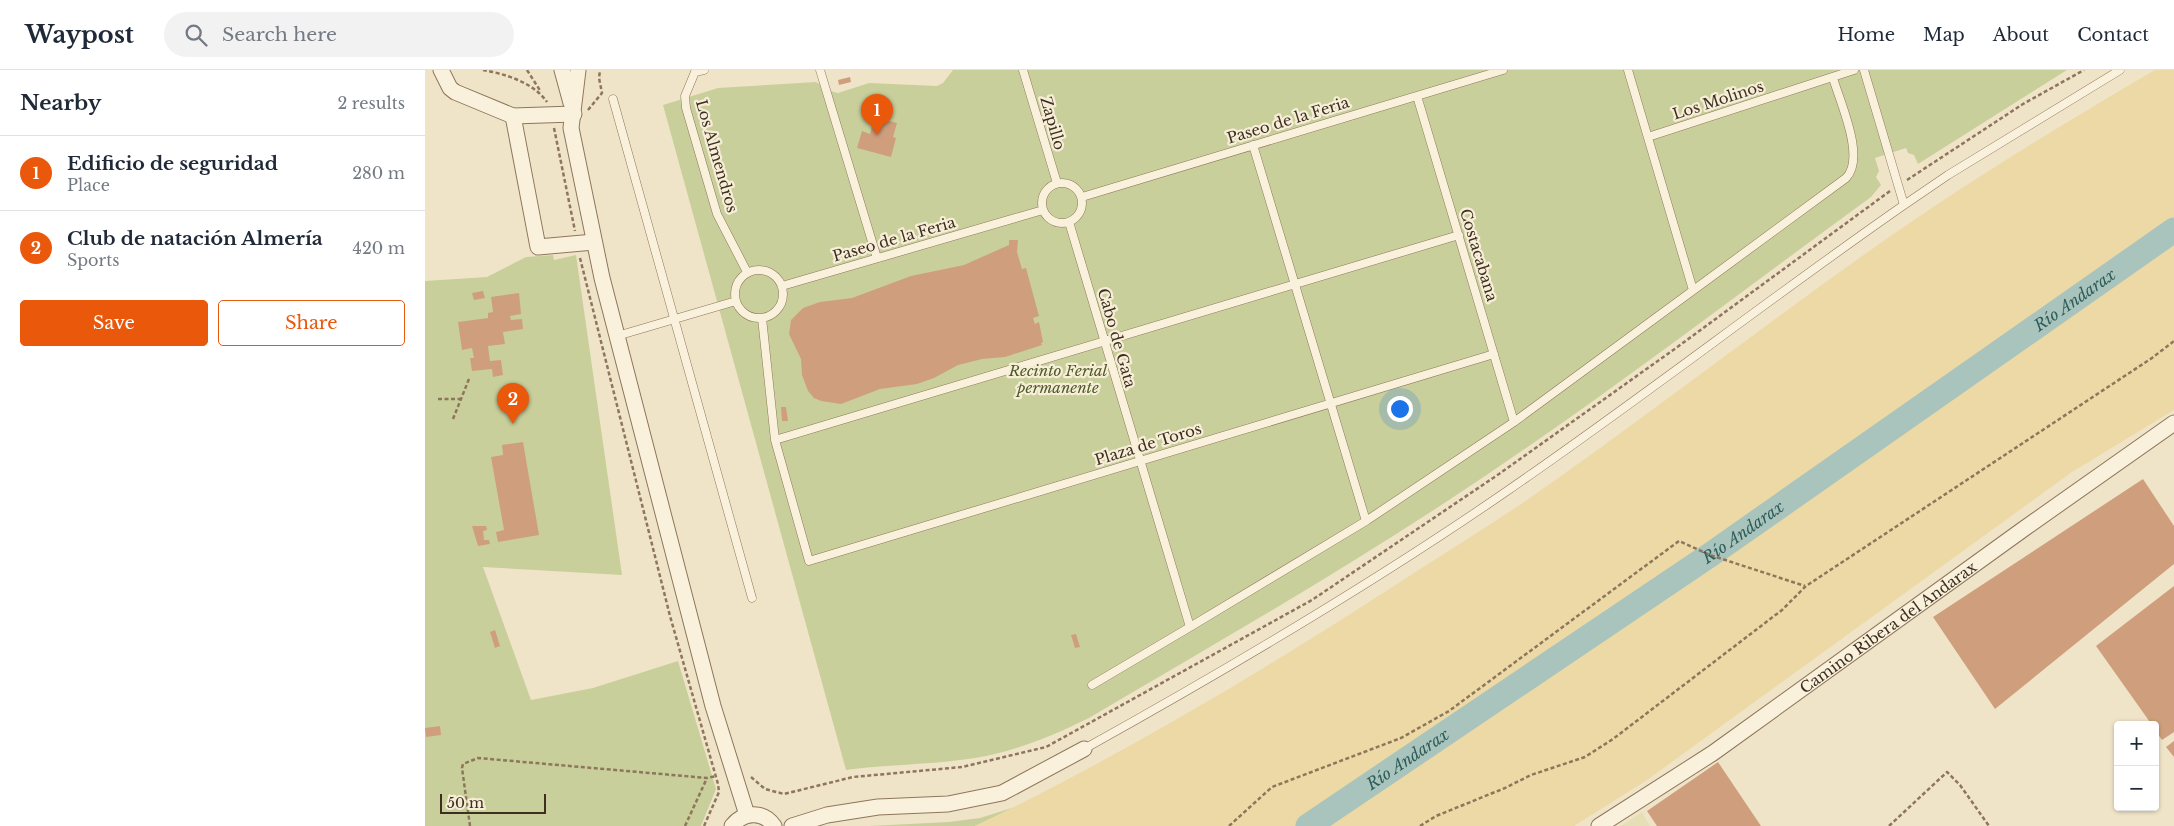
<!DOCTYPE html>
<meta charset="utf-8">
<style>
body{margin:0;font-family:"Libre Baskerville",serif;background:#f2f2f3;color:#1f2937}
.controls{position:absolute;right:15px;bottom:15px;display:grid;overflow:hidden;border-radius:5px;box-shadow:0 1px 4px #0004}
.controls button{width:45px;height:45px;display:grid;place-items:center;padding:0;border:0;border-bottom:1px solid #e0e1e3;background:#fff;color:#1f2937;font:25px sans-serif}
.scale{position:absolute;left:15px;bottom:12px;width:106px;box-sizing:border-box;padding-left:5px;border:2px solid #3d2e20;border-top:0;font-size:14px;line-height:18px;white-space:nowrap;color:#3d2e20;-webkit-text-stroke:4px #f7eed8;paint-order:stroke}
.you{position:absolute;left:974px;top:338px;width:18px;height:18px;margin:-12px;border:4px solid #fff;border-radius:50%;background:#1a73e8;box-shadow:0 0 0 8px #1a73e833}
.badge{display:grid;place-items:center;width:32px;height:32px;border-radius:50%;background:#ea580c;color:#fff;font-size:16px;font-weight:700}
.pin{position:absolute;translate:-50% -41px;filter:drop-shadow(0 1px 2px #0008)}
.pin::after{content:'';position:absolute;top:26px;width:18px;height:15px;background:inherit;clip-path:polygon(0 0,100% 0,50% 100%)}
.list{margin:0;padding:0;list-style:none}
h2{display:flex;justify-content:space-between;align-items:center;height:65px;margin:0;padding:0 20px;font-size:21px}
h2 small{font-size:16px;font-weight:400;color:#747a83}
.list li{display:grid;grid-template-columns:32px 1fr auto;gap:15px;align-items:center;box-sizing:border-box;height:75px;padding:0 20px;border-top:1px solid #e0e1e3}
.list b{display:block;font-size:19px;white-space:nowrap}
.list p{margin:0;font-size:16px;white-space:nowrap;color:#747a83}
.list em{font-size:16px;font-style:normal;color:#747a83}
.actions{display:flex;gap:10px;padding:15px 20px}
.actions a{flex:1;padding:11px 0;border:1px solid #ea580c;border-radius:5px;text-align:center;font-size:18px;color:#ea580c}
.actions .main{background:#ea580c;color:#fff}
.icon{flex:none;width:28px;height:28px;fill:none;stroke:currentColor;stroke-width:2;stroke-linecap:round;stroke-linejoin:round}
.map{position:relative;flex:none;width:1749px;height:756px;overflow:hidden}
header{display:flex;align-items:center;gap:30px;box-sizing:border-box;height:70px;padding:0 25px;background:#fff;border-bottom:1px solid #e0e1e3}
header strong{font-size:24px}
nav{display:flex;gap:28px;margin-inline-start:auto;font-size:18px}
.search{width:350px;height:45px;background:#f2f2f3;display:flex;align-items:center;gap:12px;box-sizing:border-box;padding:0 18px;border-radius:28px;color:#747a83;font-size:19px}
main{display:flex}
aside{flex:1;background:#fff}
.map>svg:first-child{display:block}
</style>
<header>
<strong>Waypost</strong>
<div class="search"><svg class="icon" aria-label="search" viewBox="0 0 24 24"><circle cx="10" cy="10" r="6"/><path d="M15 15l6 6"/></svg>Search here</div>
<nav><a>Home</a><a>Map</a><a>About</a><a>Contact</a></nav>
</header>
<main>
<aside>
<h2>Nearby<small>2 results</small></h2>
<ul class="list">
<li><span class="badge">1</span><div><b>Edificio de seguridad</b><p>Place</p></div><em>280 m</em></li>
<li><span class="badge">2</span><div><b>Club de natación Almería</b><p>Sports</p></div><em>420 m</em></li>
</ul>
<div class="actions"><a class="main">Save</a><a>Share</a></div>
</aside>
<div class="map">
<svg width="1749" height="756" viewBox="0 0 1749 756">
<rect width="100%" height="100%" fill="#f0e4c8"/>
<path fill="#e6deb5" d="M1217,742L1225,756H1196Z"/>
<path fill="#c9cf9b" d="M528,0H1642L1493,94L1489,85L1483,83L1481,78L1450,88L1454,101L1451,107L1456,115L1446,127C1306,229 1169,335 1024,430C907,507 785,577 664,648C628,666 591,681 550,688C507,695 464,694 421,700L238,35L293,18L391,12L405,21L413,23L444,13L512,16L518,13Z
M128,185L129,190L151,185L197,505L58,497L106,630L168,618L253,591L291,719L276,756H0V211L62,207L101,187Z
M590,737L550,756H444L524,752L555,748Z"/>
<path fill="#ecd9a5" d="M1730,0H1749V340L1647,402L1222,710L1149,756H550C696,686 836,602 972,514C1015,486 1059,459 1102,430C1225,344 1344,251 1467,165C1552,106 1641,52 1730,0Z"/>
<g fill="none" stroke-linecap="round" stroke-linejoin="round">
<path stroke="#a9c4bc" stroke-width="25" id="s1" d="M883,756L1285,485L1749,160"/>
</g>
<path fill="#cf9f7d" d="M425,7L426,12L414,15L413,10Z
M449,47L472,53L468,67L471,68L466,87L432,78L437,61L445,64Z
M584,170H593L592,182L597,199L601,198L614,246L608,248L610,254L614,252L618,272L616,273L617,275L580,287L557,289L533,295L509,308L492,314L455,319L416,334L396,331L389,328L383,321L377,305L376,289L364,264L366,250L378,238L395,232L427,228L486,206L539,195L584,175Z
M58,221L60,228L49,230L47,223Z
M94,223L96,244L85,246L86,250L97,249L98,259L78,262L80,274L63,276L65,291L76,290L78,305L68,307L67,299L47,301L45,288H49L47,278L37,280L33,252L63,248V243L68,242L66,227Z
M356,337H361L363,351H357Z
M98,372L114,465L73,472L71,462L79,460L66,387L78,385L77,375Z
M1718,409L1749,456V494L1570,639L1508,547Z
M47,456H61L62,460L58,461L59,470H64L65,474L53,476Z
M1749,516V662L1737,670L1730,660V655H1727L1671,576Z
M70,560L75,576L70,578L65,562Z
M651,564L655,577L650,578L646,565Z
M15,656L16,665L1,667L0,658Z
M1749,671V687L1741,677Z
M1293,692L1336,756H1232L1222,741Z"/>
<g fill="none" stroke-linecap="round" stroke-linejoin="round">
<defs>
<path id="lane" d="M279,0L270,2L260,26L261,38L292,144L322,202
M395,0L452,188
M598,0L632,113
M1203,0L1268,220
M1439,0L1479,135
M992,26L1089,352
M188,29L327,528
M1223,67L1429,0
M828,75L941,451
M617 133a20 20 0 1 1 40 0a20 20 0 1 1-40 0Z
M657,127L1078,0
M644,152L765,557L667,615
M310 224a24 24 0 1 1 48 0a24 24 0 1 1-48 0Z
M357,216L618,140
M337,248L350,370L384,491L1069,284
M192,266L311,231
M350,370L1034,165
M765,557L941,451L1089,352L1421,108C1441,88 1415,32 1408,8
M659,679C803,599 946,515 1082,421C1216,329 1345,228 1479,135L1523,105L1695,0"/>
<g id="street">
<path d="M16,0L25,18L30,22L88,46"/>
<path d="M137,0L146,33"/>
<path d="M153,0L146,58L177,208L288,636L322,745"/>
<path d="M149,44L88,46L113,177L169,172"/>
<path d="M307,756C318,742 338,740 349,756"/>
<path d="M367,756L402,745L453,737L523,734L577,723L659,679"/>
<path id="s2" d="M1174,756L1288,683L1600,458L1749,353"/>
</g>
</defs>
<use href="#lane" stroke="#8d765c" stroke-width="9"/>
<use href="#street" stroke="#8d765c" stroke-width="17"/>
<path stroke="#8d765c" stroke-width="2.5" stroke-dasharray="4 2.5" stroke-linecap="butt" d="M58,0C80,4 108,12 122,32
M102,0L116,22
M163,40L177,23L174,8L175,0
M129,58L150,161
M1482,110L1598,34L1659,0
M155,188L245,546L293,714L294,722L279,756
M13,329H36
M28,349L44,309
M326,707L340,719L359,724L428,707L537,697L621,677L887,530L1074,404L1251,278L1465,121
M45,756L37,698L38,694L53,688L282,708L291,706
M260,756L282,708
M804,756L847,717L976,668L1024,641L1254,471L1285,485L1380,516
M995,756L1011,746L1080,718L1106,705L1160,687L1188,669L1357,540L1381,516L1727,288L1749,271
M1464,756L1522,702L1535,715L1564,756"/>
<use href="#lane" stroke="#faf1dc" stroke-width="8"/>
<use href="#street" stroke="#faf1dc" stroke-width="15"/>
</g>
<g text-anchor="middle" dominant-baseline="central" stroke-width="4.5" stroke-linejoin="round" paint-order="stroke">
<g font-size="15" fill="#3d2e20" stroke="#f7eed8">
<text transform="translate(1293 30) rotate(-18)">Los Molinos</text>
<text transform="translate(863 50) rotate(-17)">Paseo de la Feria</text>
<text transform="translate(628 53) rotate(74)">Zapillo</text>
<text transform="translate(292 86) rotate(74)">Los Almendros</text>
<text transform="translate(469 169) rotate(-16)">Paseo de la Feria</text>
<text transform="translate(1054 185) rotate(73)">Costacabana</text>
<text transform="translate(692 268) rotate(74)">Cabo de Gata</text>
<text transform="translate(723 374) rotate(-17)">Plaza de Toros</text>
<text stroke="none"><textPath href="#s2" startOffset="351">Camino Ribera del Andarax</textPath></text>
</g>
<g font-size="15" font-style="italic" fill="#4d5a26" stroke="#f7eed8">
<text x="633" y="300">Recinto Ferial<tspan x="633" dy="17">permanente</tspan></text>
</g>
<g font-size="16" font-style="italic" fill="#2f5d5a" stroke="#f7eed8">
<text stroke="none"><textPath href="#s1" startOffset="930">Río Andarax</textPath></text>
<text stroke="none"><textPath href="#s1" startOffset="525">Río Andarax</textPath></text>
<text stroke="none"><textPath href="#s1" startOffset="120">Río Andarax</textPath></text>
</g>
</g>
</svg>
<div class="controls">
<button>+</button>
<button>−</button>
</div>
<div class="scale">50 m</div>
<div class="you"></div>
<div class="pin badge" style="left:452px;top:65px">1</div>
<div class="pin badge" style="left:88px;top:354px">2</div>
</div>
</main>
